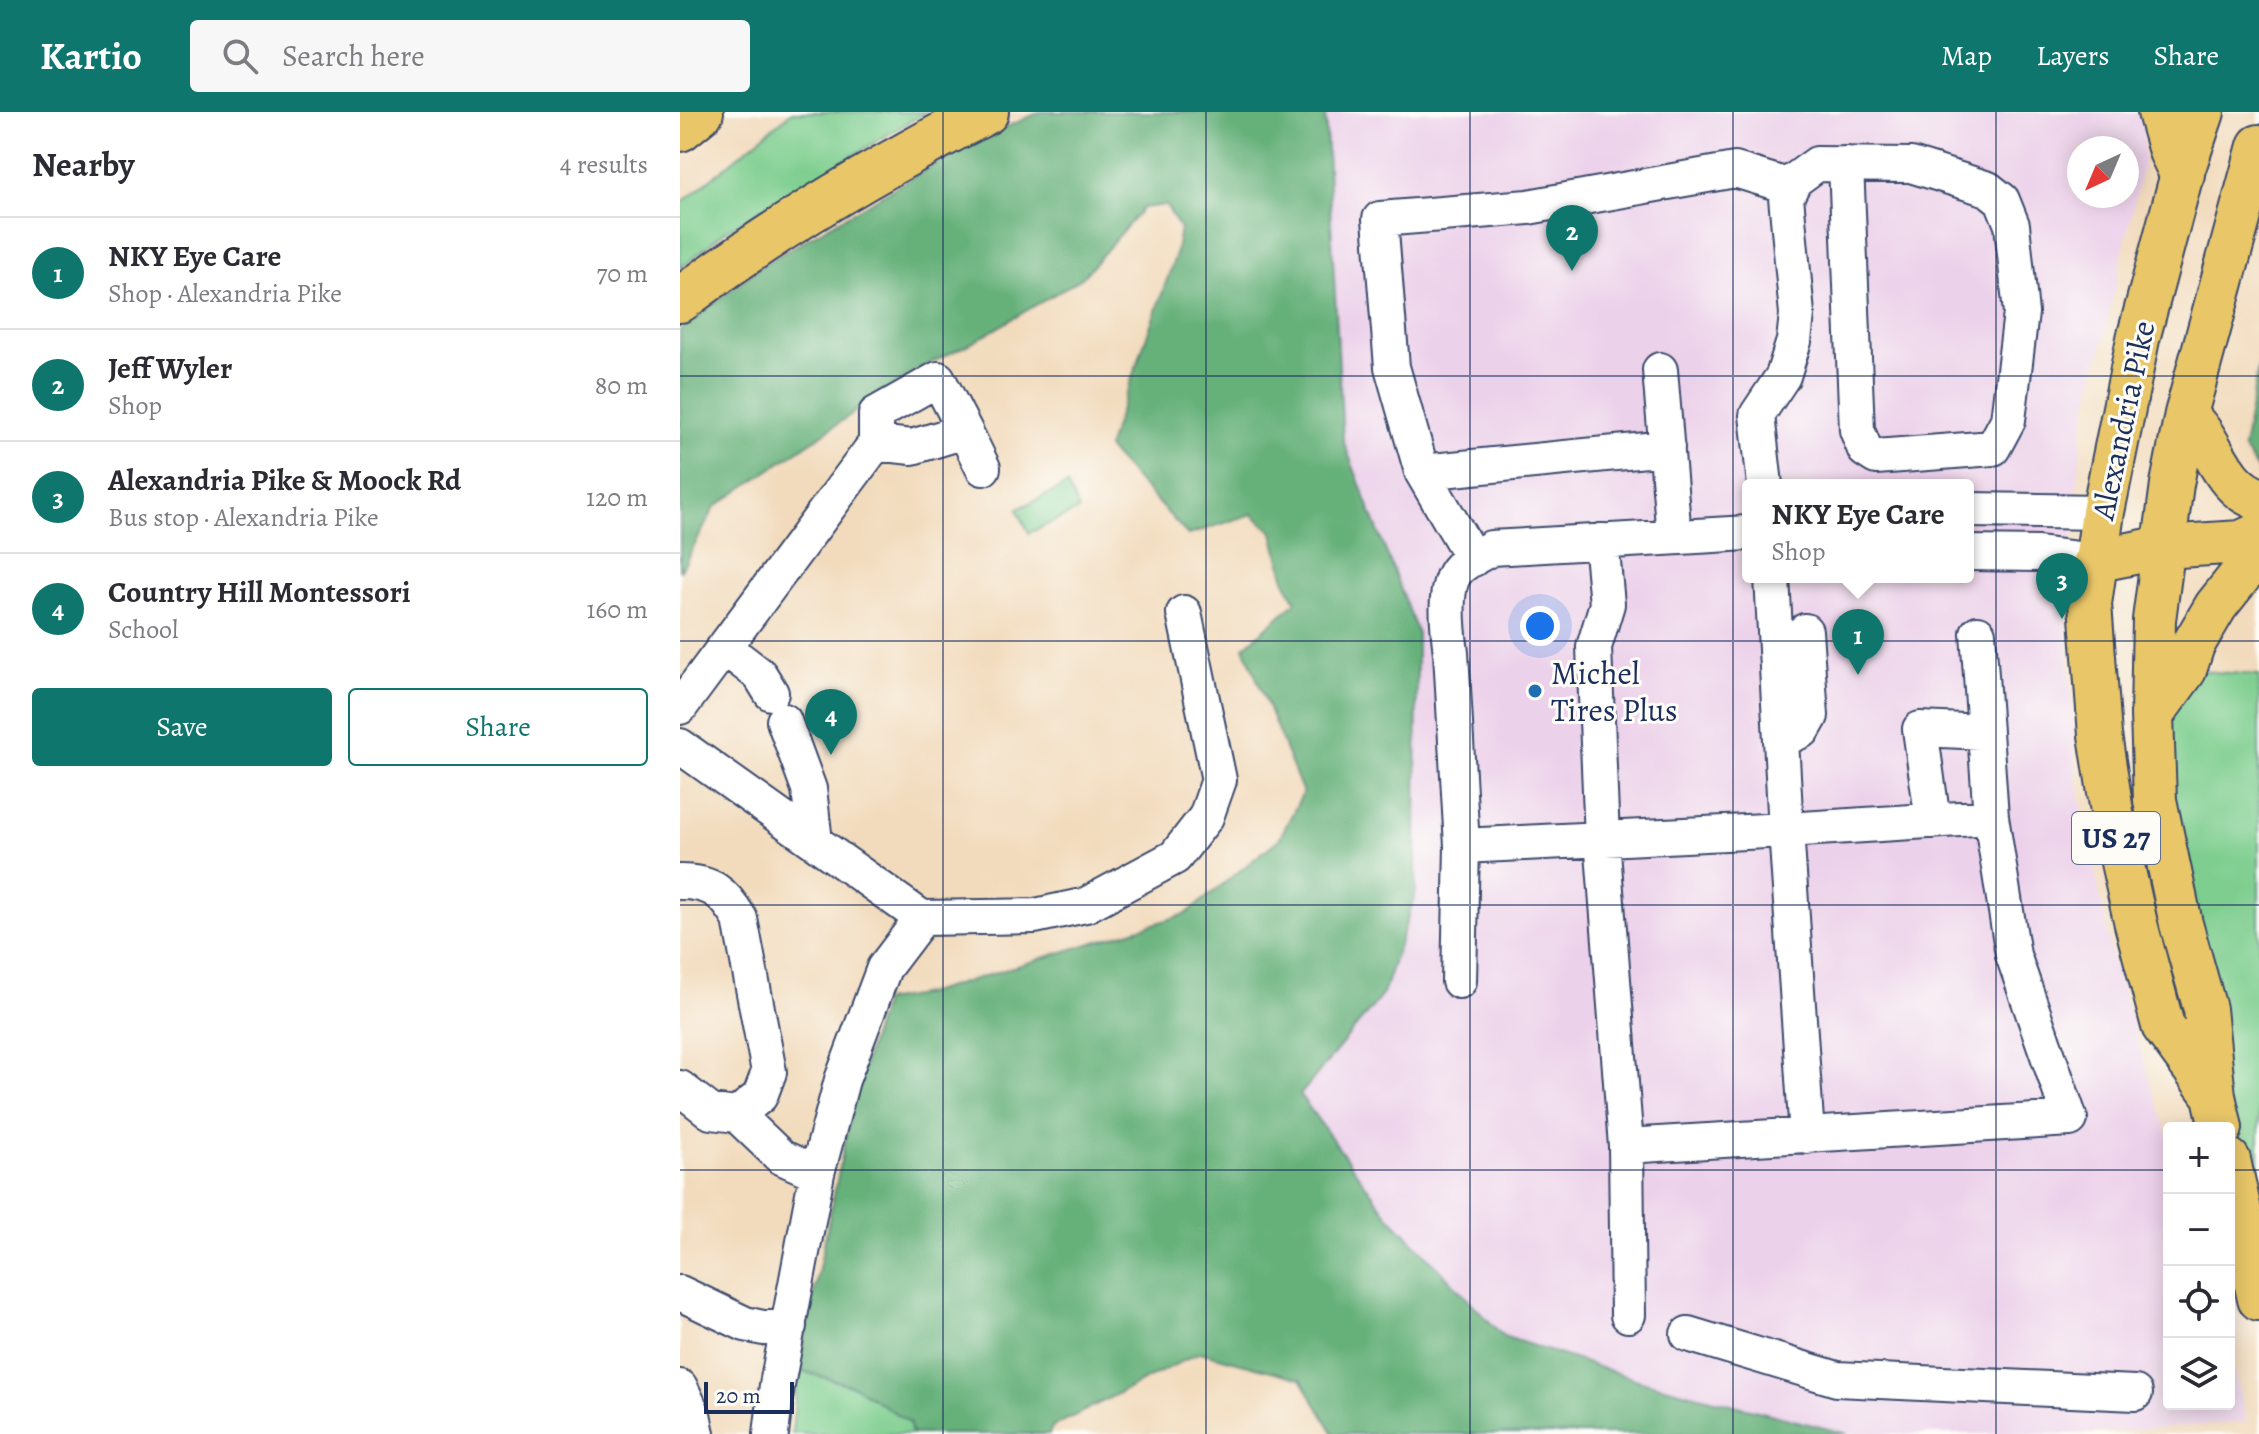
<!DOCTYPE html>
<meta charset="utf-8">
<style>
body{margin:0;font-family:Alegreya,serif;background:#f7f7f7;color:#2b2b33}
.controls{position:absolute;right:24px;bottom:24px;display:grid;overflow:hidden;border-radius:8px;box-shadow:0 4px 20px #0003}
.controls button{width:72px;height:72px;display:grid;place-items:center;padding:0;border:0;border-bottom:2px solid #e1e1e2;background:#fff;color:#2b2b33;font:40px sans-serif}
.compass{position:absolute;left:1387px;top:24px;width:72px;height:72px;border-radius:50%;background:#fff;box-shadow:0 4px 20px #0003;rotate:224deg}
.scale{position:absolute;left:24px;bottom:20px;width:90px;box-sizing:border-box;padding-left:8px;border:4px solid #1b2f5e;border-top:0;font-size:22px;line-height:28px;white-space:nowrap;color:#1b2f5e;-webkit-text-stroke:6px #fdfcf7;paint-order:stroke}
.you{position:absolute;left:860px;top:514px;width:28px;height:28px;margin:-20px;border:6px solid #fff;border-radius:50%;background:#1a73e8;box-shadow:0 0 0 12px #1a73e833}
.badge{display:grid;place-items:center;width:52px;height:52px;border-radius:50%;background:#0f766e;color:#fff;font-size:26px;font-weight:700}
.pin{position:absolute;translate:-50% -66px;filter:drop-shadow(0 2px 4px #0008)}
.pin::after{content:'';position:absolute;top:42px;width:28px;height:24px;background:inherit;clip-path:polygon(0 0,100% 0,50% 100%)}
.popup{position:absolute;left:1062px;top:367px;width:232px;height:104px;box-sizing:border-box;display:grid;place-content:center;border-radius:8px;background:#fff;filter:drop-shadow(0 2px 6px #0005);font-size:26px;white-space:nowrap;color:#7c7c81}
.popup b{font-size:30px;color:#2b2b33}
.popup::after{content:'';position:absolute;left:50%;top:100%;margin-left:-16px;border:16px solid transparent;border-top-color:#fff}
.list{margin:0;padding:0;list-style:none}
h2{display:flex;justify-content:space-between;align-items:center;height:104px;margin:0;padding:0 32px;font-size:34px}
h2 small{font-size:26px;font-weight:400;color:#7c7c81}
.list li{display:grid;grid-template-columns:52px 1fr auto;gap:24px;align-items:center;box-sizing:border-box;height:112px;padding:0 32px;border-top:2px solid #e1e1e2}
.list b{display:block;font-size:30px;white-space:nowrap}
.list p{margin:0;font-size:26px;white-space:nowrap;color:#7c7c81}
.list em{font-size:26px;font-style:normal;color:#7c7c81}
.actions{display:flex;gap:16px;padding:24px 32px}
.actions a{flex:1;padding:18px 0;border:2px solid #0f766e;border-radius:8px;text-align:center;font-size:28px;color:#0f766e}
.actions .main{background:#0f766e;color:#fff}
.icon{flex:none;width:44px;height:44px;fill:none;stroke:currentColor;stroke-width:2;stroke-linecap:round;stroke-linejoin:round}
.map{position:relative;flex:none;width:1579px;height:1322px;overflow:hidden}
header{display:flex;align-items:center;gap:48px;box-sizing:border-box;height:112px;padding:0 40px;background:#0f766e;color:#fff}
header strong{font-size:38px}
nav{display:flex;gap:44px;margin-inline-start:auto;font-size:28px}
.search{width:560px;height:72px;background:#f7f7f7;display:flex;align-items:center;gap:20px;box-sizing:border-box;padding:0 28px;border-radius:8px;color:#7c7c81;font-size:30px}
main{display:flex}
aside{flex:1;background:#fff}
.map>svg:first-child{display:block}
</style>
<header>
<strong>Kartio</strong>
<div class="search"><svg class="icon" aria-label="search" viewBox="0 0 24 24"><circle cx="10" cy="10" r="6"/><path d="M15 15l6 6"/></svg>Search here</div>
<nav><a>Map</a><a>Layers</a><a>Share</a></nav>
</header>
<main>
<aside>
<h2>Nearby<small>4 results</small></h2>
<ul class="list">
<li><span class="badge">1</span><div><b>NKY Eye Care</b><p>Shop · Alexandria Pike</p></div><em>70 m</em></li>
<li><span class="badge">2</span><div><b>Jeff Wyler</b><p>Shop</p></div><em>80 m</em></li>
<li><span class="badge">3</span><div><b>Alexandria Pike &amp; Moock Rd</b><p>Bus stop · Alexandria Pike</p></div><em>120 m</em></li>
<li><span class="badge">4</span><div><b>Country Hill Montessori</b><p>School</p></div><em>160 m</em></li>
</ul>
<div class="actions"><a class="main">Save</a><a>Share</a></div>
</aside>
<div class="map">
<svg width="1579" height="1322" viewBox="0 0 1579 1322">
<rect width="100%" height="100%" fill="#fdfcf7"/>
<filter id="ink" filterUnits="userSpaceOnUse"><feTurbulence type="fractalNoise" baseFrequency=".0125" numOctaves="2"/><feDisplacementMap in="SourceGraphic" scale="16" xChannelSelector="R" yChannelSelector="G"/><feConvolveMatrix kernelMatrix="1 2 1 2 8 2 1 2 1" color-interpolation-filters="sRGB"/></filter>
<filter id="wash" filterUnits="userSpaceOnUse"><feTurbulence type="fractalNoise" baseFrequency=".006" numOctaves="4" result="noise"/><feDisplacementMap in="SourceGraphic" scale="32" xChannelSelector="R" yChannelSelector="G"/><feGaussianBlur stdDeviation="1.8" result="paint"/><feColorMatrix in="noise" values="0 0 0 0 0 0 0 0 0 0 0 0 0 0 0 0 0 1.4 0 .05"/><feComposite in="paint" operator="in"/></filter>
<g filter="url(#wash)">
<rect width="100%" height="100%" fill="#f2dbbd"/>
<path fill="#ecd1ea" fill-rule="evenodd" d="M645,0H1460L1464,6V48L1402,320L1386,512L1397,669L1434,853L1489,1028V1292H1549V1239L1567,1310L1395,1322H1168L961,1269L823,1224L707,1102L619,983L703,882L736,780L737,520L663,328ZM1399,36H1447V84H1399ZM1068,373H1288V465H1068Z"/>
<path fill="#7ece8f" stroke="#4c7e76" stroke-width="2" d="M112,0H246L44,120L0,157V92Z
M387,373L399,398L349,421L337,397Z
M1505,558L1579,563V1187L1472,603Z
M118,1258L174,1274L229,1310L232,1322H112Z"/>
<path fill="#66b17a" stroke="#40706c" stroke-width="2" d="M360,0H645L663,328L737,520L736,780L703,882L620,983L707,1102L823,1224L961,1269L1168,1322H654L621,1267L520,1240L372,1315L369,1322H232L229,1310L174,1274L118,1258L176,976L204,889L246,882L506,802L599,727L623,681L564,535L616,490L605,469L593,420L572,402L508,423L427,336L495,145L500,117L486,93L463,96L402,166L293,230L238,257L35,395L0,460V218L84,152L293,30Z
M1579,251V361L1563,336Z"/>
</g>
<g filter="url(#ink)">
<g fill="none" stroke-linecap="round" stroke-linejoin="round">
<defs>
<path id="minor" d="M980,258L994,425
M285,319L303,356
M742,360L712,255L700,107L848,95L1055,58L1111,75
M1085,373L1077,303L1103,264L1114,229L1117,202L1106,85L1115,68L1137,52L1231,53L1308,77L1322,88L1332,113L1341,201L1328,308L1313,336L1196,345L1185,338L1177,318L1166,52
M1288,398L1423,400
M1068,421L811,436C802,442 788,448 779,456C762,473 768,518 771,541L782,734L1106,718L1311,705
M921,429L927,492L914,535L922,727L946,1034L1390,1007L1333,843L1311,705L1298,521
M1288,441L1358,442L1415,449
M793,447L742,360L987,336
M1092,465L1106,718L1127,1024
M45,536L80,563L91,581
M0,595L196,331V302L258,267L285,319L232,335L196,331
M104,609L129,677L135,730
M1101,628L1123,618L1131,604L1125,519
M0,634L242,806
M1253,709L1240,617L1305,620
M0,770C32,770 44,780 60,807L89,960L80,984L57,1003
M779,869L782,734
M0,976L31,1000L57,1003L101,1045L137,1061
M946,1034L948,1203
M0,1181L65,1212L83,1216L109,1214
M1008,1222L1157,1267L1455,1281
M0,1275L13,1302L17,1322
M91,1322L97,1273L137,1061L162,968L204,856L242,806L355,804L406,793L495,745L526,705L539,668L504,501"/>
<path id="major" d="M1523,0L1502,62L1458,227L1423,400L1410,492L1420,623L1435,719L1456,812L1483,914L1534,984
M1506,302C1512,310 1520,318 1525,327C1540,351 1550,378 1579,387
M1415,449L1483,435L1561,430L1579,422
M1472,603L1505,558L1513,533L1536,494L1579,440
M1541,1016L1534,984L1525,897L1501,812L1475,688L1472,603L1474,508L1492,372L1506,302L1579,34
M1549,1048L1579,1187"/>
<path id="highway" d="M1480,0L1491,39L1502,62
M0,17L21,0
M0,188C96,115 199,55 306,0"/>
</defs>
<use href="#minor" stroke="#3b496c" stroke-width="38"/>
<use href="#major" stroke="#3b496c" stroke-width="46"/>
<use href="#highway" stroke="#3b496c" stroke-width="48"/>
<use href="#minor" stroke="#fff" stroke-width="34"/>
<use href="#major" stroke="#e9c769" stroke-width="42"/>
<use href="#highway" stroke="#e9c769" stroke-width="44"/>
</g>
</g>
<path fill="none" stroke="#1b2f5e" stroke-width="2" stroke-opacity="0.55" d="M263,0V1322M526,0V1322M790,0V1322M1053,0V1322M1316,0V1322M0,264H1579M0,529H1579M0,793H1579M0,1058H1489M1549,1058H1579"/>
<circle fill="#1f6fb2" stroke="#fdfcf7" stroke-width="3" cx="855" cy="579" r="8"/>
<g text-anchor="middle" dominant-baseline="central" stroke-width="6" stroke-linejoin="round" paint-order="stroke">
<rect fill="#fdfcf7" stroke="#5f6c8c" stroke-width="2" x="1392" y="700" width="88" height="52" rx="6"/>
<g font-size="30" font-weight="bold" fill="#1b2f5e">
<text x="1436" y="726">US 27</text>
</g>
<g font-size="32" fill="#1b2f5e" stroke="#fdfcf7">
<text transform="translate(1443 308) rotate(-78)">Alexandria Pike</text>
</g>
<g font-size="32" fill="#1b2f5e" stroke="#fdfcf7" text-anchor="start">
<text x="871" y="561">Michel<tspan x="871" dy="37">Tires Plus</tspan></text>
</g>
</g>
</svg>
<div class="controls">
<button>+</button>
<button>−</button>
<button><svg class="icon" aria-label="locate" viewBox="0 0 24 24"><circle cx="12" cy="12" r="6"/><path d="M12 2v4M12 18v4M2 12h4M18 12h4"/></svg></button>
<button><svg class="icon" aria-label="layers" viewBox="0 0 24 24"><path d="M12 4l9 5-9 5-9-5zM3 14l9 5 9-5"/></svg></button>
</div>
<svg class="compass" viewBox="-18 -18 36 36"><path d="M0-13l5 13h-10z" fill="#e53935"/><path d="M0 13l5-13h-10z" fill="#7c7c81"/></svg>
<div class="scale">20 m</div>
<div class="you"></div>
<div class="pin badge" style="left:1178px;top:563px">1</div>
<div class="popup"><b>NKY Eye Care</b>Shop</div>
<div class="pin badge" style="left:892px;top:159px">2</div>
<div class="pin badge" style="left:1382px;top:507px">3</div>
<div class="pin badge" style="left:151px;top:643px">4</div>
</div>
</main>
